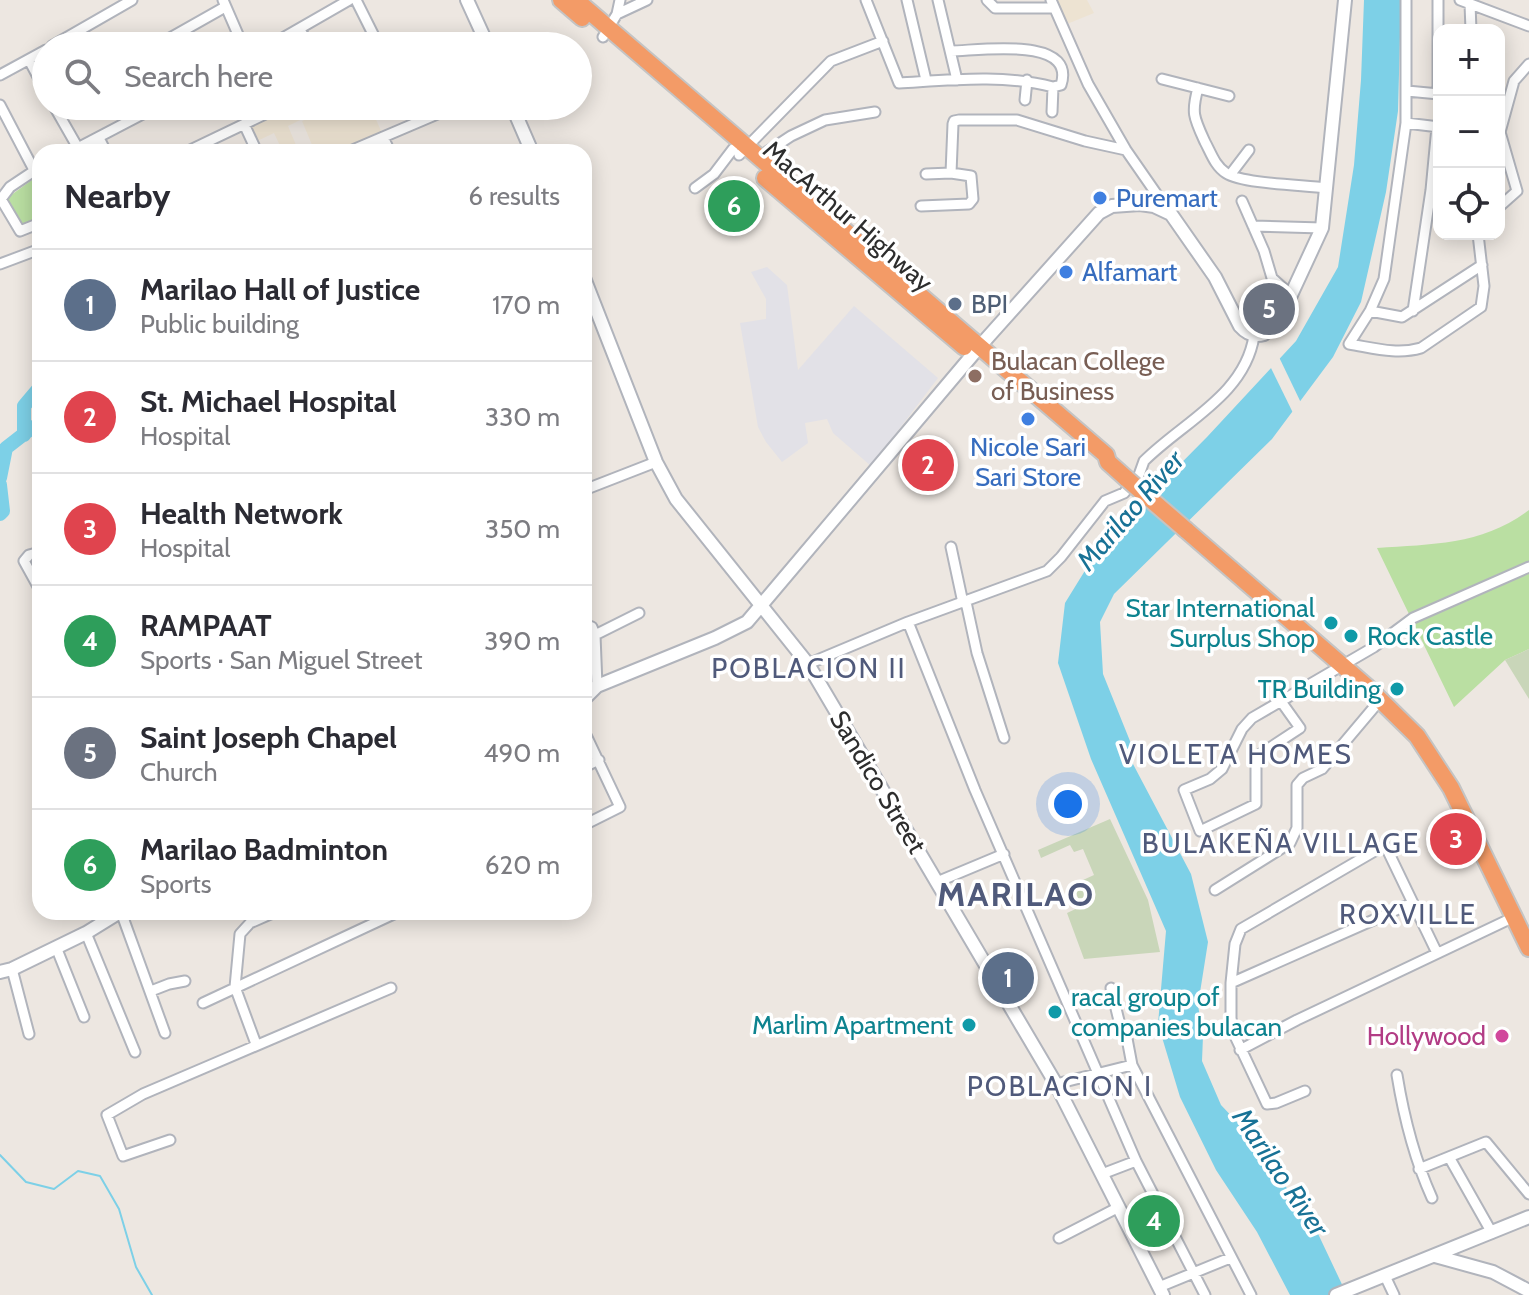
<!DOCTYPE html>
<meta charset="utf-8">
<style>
body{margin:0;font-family:Cabin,sans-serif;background:#f2f2f3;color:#2b2b33}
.controls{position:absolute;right:24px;top:24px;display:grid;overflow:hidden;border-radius:16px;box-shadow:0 4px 20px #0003}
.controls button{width:72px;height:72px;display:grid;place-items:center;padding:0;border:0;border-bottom:2px solid #e1e1e2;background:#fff;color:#2b2b33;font:40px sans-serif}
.you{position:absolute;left:1068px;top:804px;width:28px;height:28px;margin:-20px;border:6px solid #fff;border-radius:50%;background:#1a73e8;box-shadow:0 0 0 12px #1a73e833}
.badge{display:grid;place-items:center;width:52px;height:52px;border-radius:50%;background:#111827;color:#fff;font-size:26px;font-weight:700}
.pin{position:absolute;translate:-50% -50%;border:4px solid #fff;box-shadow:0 2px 8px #0006}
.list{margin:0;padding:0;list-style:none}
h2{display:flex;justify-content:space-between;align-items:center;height:104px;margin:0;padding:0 32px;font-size:34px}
h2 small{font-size:26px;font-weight:400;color:#7c7c81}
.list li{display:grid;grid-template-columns:52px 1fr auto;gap:24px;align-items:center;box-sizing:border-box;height:112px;padding:0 32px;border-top:2px solid #e1e1e2}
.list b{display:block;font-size:30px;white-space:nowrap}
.list p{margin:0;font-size:26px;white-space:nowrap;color:#7c7c81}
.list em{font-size:26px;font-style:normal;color:#7c7c81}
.icon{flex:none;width:44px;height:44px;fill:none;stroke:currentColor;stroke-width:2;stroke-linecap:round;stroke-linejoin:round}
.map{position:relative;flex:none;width:1529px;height:1295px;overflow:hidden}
.search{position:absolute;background:#fff;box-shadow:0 4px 20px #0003;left:32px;top:32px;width:560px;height:88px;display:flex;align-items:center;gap:20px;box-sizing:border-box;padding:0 28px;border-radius:44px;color:#7c7c81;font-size:30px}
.panel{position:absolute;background:#fff;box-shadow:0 4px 20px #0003;left:32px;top:144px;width:560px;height:776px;border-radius:24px}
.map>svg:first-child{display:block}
</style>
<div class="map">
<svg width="1529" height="1295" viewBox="0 0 1529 1295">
<rect width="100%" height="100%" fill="#ede7e1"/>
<path fill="#e2e1e7" d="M767,267L787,285L798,370L854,306L938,378L871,466L833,433L827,419L805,423L808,443L782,462L766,442L758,427L740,323L766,319V299L751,272Z"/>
<path fill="#ede3d2" d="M1057,0H1087L1094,13L1067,24Z
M287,106H329L288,126L299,152H283L274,133L255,142L248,123Z
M335,106H370L382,133L341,152H315L302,121Z"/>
<path fill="#badfa2" d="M40,174V219L22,229L3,201Z
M1529,510V649L1505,660L1454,707L1377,548C1433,544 1483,545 1529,510Z"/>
<path fill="#c9d6b9" d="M1529,649V699L1505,660Z
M1110,819L1148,900L1160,952L1084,959L1067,913L1082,906L1072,885L1094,875L1083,849L1074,852L1070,845L1041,858L1038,850Z"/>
<path fill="#7dd0e7" d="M1364,0H1401L1398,111L1386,192L1361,302L1333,357L1272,439L1114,594L1100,622L1103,674L1132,746L1133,764L1191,874L1208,942L1198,1005L1203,1036L1202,1061L1221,1105L1256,1142L1283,1183L1312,1221L1347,1295H1290L1257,1232L1216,1170L1180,1097L1158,1024L1166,931L1091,759L1058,663L1065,603L1102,543L1207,437L1296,341L1338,267L1354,165L1361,80Z"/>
<path fill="#ede7e1" d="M1278,355L1303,407L1295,417L1269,364Z"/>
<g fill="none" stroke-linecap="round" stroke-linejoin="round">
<path stroke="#7dd0e7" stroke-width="2" d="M0,1155L26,1182L54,1189L78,1171L100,1176L119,1209L136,1267L152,1295"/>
<path stroke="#7dd0e7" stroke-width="14" d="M24,435V406L40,387
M0,478L6,448L33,427L40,429
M0,485L3,511L0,514"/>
<defs>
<path id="street" d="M223,0L243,46
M356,0L379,46
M866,0L899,83C950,80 1003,74 1053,87
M907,0L926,80
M938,0L957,80
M987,0L995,8H1054
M1051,0L1088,84L1126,150L1169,212
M1406,0V123L1384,279L1370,311L1349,344C1374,348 1397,355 1421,348L1481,307L1484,286L1478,234
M1460,0L1529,26
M1470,4L1471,30
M617,14L647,0
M299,29L311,46
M603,37L617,14L620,0
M52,46L132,0
M156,46L225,7
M269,46L349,0
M951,51C977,51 1077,35 1061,85L1053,87
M29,60L46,92
M0,75L46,50
M1162,79L1229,96
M1198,88C1191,113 1194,118 1205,142C1211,153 1215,166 1226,173C1243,184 1303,185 1326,188
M1407,91L1439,94
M1438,94V0
M1025,100L1027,80
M0,105L34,170
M54,106L78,148
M1052,112L1053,87
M1406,123L1439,127
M244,124L257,152
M383,137L390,152
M99,138L106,152
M70,152L158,106
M186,152L282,106
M348,152L456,106
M739,155L831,61L883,41
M759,157L791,136L825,120L875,112
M40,167L10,187L1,199L20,231L40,223
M951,173L953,124L954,121L959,120H1017L1085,141L1126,150
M1230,175L1249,150
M695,188L714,174L733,149
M1242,201L1264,251L1272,278L1291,295
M921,206L969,204L973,199L971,176L951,173L926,174
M1499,207L1517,191L1500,132L1514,81L1529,64
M1253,226L1322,228
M0,264L40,249
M1370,311L1402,317L1482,265
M1413,311L1431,190L1437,127
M584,490L656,462
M951,547L963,603
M40,552L29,555L24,561L40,590
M966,602L977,653L1004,738
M908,622L975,790L1136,1161L1205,1295
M584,624L592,627L595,635L639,613
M595,635L597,686
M808,664L908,622L1047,571L1061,557L1105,501L1124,493L1139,475L1144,461C1183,422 1245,395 1254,336
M1280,700L1300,728L1262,753L1256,760V804L1200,831L1184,790L1210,779L1222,769L1242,729L1252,718L1374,647L1413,618L1529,567
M584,731L620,807L584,825
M584,767L599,760
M937,882L1004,854
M1215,890L1290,843L1297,828V785L1303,778L1322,769L1381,699
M1412,903L1231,983L1235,944L1241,929L1385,845L1437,953
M121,912L165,1033
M86,933L135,1052
M56,947L84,1017
M12,969L29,1034
M1231,983V1018L1234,1034L1267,1104L1276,1103L1305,1091
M1111,988L1121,1029L1125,1028L1132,1065L1251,1295
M151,991L169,984L185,981
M203,1003L398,912
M256,1044L235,987L240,934L250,923L275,912
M1240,1050L1297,1020L1514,917
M1397,1075C1404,1118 1414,1158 1432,1198
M1056,1084L1132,1065
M170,1140L123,1156L107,1115L143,1094L391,988
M1449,1157L1492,1233
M1419,1169L1486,1142L1529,1194
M1102,1174L1136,1161
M1059,1238L1119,1207
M1385,1276L1394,1295
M1159,1287L1230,1258"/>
<path id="secondary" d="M467,0L488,46
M512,106L532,152
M584,278L656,462L676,499L808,664L1056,1084L1163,1295
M584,699L597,686L715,638L747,622L980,346L1099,213L1112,206L1140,204L1154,206L1171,214L1215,277L1240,326C1247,334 1254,337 1264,334L1291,295L1322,228L1345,0
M0,972L12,969L86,933L120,912
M1435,1256L1493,1272L1529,1291
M1336,1295L1529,1217"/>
<path id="highway" d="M561,0L582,18
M576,0L1106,455L1108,462L1127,479
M765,178L964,347
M1186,530L1366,686L1417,736L1451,788L1529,948"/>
</defs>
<use href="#street" stroke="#b1b4bc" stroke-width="13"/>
<use href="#secondary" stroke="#b1b4bc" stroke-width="16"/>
<use href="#highway" stroke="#c4c4c4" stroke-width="20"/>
<use href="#street" stroke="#fff" stroke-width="9"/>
<use href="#secondary" stroke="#fff" stroke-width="12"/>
<use href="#highway" stroke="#f39b67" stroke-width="16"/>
<defs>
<path id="highway-bridge" d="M1127,479L1186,530"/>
</defs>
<use href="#highway-bridge" stroke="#c4c4c4" stroke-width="20" stroke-linecap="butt"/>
<use href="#highway-bridge" stroke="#f39b67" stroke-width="16"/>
</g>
<g fill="#3f7fe0" stroke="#fff" stroke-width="3">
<circle cx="1100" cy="198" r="8"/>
<circle cx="1066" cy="272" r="8"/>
<circle cx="1028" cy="419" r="8"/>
</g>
<circle fill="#5c6f8a" stroke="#fff" stroke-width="3" cx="955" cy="304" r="8"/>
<circle fill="#8d6e63" stroke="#fff" stroke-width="3" cx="975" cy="376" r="8"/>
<g fill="#0f9aa8" stroke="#fff" stroke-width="3">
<circle cx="1331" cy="623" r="8"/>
<circle cx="1351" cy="636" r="8"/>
<circle cx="1397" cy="689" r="8"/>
<circle cx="1055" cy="1012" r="8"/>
<circle cx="969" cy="1025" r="8"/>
</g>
<circle fill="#d1479c" stroke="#fff" stroke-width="3" cx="1502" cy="1036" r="8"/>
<g text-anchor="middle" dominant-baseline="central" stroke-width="7" stroke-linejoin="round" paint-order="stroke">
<g font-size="26" fill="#366cbe" stroke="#fff" text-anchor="start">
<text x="1116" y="198">Puremart</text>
<text x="1082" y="272">Alfamart</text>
<text x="1028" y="447" text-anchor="middle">Nicole Sari<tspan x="1028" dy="30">Sari Store</tspan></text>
</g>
<g font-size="26" fill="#2d2d2d" stroke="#fff">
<text transform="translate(848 216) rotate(41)">MacArthur Highway</text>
<text transform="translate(878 782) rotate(59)">Sandico Street</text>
</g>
<g font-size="26" fill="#4e5e75" stroke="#fff" text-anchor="start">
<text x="971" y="304">BPI</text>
</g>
<g font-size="26" fill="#785e54" stroke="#fff" text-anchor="start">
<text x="991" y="361">Bulacan College<tspan x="991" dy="30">of Business</tspan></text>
</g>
<g font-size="26" fill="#0d838f" stroke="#fff" text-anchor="end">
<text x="1315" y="608">Star International<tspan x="1315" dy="30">Surplus Shop</tspan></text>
<text x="1367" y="636" text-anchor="start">Rock Castle</text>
<text x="1381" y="689">TR Building</text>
<text x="1071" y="997" text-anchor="start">racal group of<tspan x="1071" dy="30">companies bulacan</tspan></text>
<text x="953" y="1025">Marlim Apartment</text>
</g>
<g font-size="26" fill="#b23c85" stroke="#fff" text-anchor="end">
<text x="1486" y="1036">Hollywood</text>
</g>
<g font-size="28" font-style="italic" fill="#187296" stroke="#fff">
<text transform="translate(1130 510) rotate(-49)">Marilao River</text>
<text transform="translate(1281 1172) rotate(56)">Marilao River</text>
</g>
<g font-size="28" letter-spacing="2" fill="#505a7b" stroke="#fff">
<text x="809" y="668">POBLACION II</text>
<text x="1236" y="754">VIOLETA HOMES</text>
<text x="1281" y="843">BULAKEÑA VILLAGE</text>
<text x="1408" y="914">ROXVILLE</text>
<text x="1060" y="1086">POBLACION I</text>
</g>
<g font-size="34" font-weight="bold" letter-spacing="2" fill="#505a7b" stroke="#fff">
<text x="1016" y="894">MARILAO</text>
</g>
</g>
</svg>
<div class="controls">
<button>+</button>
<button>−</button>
<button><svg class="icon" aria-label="locate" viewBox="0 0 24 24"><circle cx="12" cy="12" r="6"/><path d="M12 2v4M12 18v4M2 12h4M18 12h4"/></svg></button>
</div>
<div class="you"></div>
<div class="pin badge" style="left:1008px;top:978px;background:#5c6f8a">1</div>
<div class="pin badge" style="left:928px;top:465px;background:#e0444e">2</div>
<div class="pin badge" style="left:1456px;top:839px;background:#e0444e">3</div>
<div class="pin badge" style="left:1154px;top:1221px;background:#2e9e5b">4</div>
<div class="pin badge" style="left:1269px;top:309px;background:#6b7280">5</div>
<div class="pin badge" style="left:734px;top:206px;background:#2e9e5b">6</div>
<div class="search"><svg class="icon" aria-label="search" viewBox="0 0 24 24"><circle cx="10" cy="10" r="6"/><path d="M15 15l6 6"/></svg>Search here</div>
<section class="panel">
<h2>Nearby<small>6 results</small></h2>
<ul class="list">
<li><span class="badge" style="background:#5c6f8a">1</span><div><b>Marilao Hall of Justice</b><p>Public building</p></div><em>170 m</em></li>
<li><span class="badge" style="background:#e0444e">2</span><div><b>St. Michael Hospital</b><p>Hospital</p></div><em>330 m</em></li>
<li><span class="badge" style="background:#e0444e">3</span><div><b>Health Network</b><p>Hospital</p></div><em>350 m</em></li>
<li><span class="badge" style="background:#2e9e5b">4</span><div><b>RAMPAAT</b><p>Sports · San Miguel Street</p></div><em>390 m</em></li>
<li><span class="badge" style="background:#6b7280">5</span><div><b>Saint Joseph Chapel</b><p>Church</p></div><em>490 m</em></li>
<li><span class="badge" style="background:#2e9e5b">6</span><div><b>Marilao Badminton</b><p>Sports</p></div><em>620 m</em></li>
</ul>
</section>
</div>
